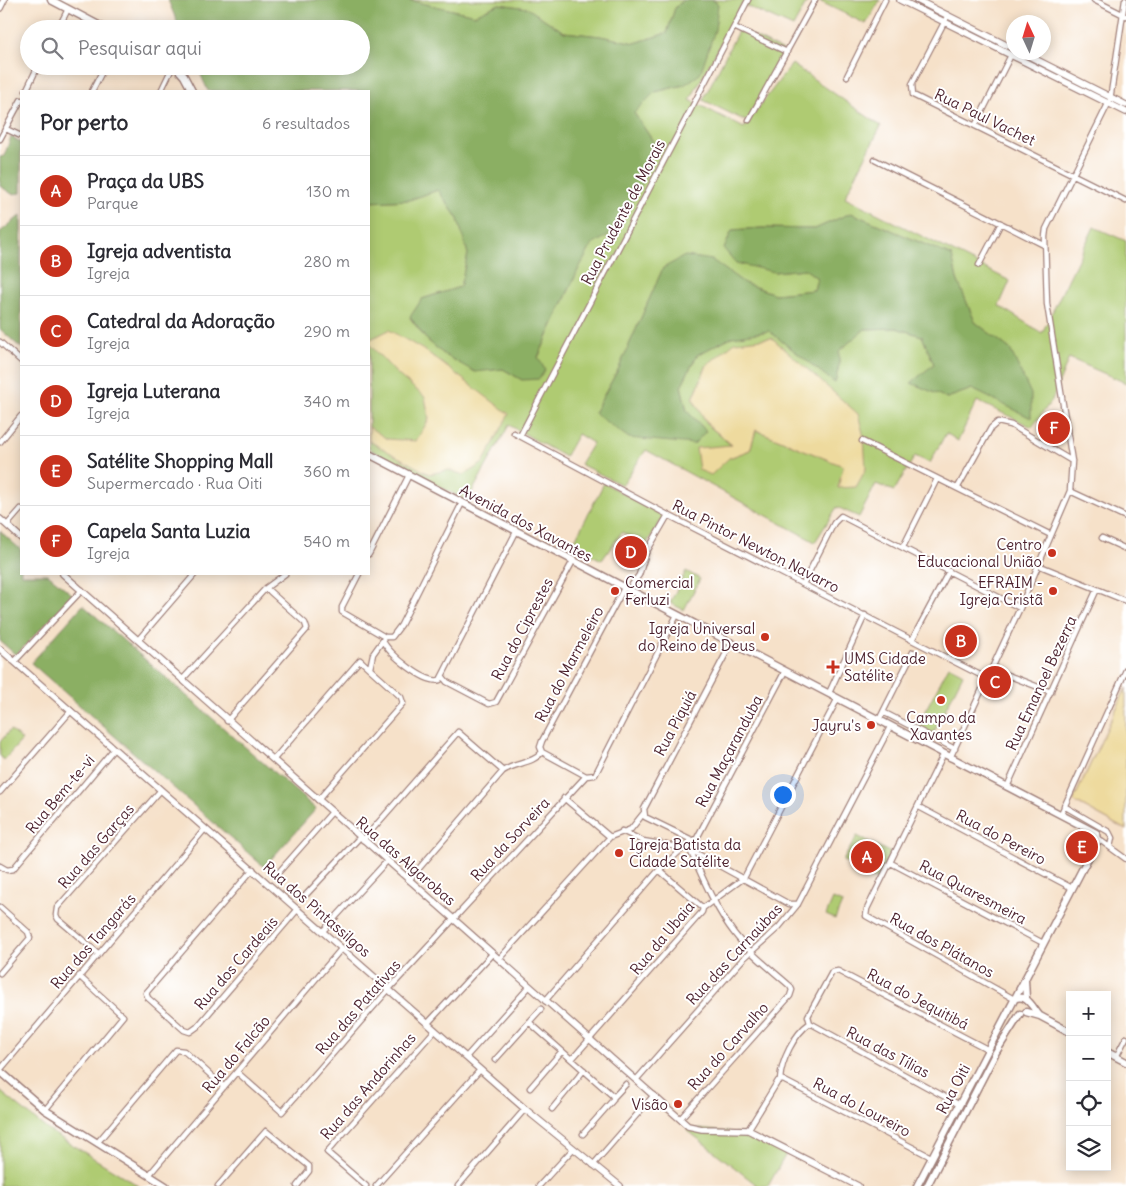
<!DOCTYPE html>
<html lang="pt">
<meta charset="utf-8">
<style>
body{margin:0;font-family:Delius,sans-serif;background:#f2f2f3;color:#2b2b33}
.controls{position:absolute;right:15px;bottom:15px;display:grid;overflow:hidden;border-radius:0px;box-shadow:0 2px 12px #0003}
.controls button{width:45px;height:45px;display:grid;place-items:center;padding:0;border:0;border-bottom:1px solid #e1e1e2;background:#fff;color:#2b2b33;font:25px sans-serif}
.compass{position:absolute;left:1006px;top:15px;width:45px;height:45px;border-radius:50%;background:#fff;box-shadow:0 2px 12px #0003;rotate:356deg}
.you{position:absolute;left:782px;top:794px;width:18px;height:18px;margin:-12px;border:4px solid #fff;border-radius:50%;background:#1a73e8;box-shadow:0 0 0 8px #1a73e833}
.badge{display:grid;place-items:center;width:32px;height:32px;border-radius:50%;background:#c8321e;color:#fff;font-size:16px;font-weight:700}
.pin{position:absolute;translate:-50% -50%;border:2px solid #fff;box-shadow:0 1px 5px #0006}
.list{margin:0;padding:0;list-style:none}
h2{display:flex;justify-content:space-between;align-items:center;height:65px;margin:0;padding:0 20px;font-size:21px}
h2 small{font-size:16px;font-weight:400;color:#7c7c81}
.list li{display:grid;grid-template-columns:32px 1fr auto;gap:15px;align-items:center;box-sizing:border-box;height:70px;padding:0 20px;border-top:1px solid #e1e1e2}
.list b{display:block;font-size:19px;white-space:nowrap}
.list p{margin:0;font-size:16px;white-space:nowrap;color:#7c7c81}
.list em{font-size:16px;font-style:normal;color:#7c7c81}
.icon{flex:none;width:28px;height:28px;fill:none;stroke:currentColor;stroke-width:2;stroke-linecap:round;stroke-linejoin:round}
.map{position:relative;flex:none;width:1126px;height:1186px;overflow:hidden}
.search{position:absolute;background:#fff;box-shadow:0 2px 12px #0003;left:20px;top:20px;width:350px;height:55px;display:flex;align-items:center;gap:12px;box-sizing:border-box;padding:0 18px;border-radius:28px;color:#7c7c81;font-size:19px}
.panel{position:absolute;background:#fff;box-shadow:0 2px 12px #0003;left:20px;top:90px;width:350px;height:485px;border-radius:0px}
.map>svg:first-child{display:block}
</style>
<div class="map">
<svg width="1126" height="1186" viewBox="0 0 1126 1186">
<rect width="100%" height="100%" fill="#fff"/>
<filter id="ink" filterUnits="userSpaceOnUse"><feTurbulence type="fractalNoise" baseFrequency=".02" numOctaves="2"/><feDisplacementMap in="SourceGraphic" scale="10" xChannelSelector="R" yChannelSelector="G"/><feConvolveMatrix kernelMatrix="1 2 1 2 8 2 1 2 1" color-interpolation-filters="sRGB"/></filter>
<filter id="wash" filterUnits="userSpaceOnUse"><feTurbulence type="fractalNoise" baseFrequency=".0096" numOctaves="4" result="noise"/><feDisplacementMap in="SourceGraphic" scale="20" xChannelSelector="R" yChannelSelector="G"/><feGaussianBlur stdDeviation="1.12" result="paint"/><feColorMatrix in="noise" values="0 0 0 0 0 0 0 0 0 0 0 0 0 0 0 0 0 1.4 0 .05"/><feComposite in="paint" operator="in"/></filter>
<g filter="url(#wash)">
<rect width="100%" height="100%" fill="#f6e1c9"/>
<path fill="#afcb72" stroke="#7c754e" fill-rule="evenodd" d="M408,0H683L675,8L667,33L635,43L600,36L564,32L527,8L499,4L475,15Z
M713,0H808L793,27L742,4L690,100L744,128L748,122L703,100L739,29L783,51L749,120L792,64L881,126L845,197L1010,281L999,306L1042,333L1094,227L1126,241V383L1069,358L1052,400L1032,427L977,401L958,441L946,433L930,463L915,456L894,491L876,484L859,517L837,507L815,542L646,450L622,485L580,464L593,443L578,434L565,457L509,425L467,501L371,450L369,448V202L409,200L438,190L458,219L468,254L460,287L422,299L410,318L426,339L445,355L491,370L503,369L522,380L538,358L579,268L592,245L615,231L655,144L634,113L655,92L684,85L718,4ZM851,213L952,256L957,279L975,322L1010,349L1031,417L972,389L947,398L912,383L934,364L922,336L896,328L865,329L838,351L839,365L834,382L770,331L731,337L697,355L681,386L687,411L706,431L594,413L619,368L663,268L711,260L744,283L775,294L814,290L817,278L805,269L774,272L732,230L762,228L815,229ZM707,365L866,469L839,488L844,466L756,430L750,450L729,458L732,446L708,425L693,399Z
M817,0H880L866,24Z
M604,483L664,516L645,546L622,532L602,560L572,546Z
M686,571L700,579L684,610L670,603Z
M949,666L963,674L933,734L917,726Z
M10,730L22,740L4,760L0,756V742Z
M857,836L891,853L877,880L843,861Z
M833,899L842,903L835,919L826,915Z
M0,1091L48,1130L139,1186H0Z
M688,1128L748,1134L786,1154L768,1186H758L687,1130Z"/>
<path fill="#8baf64" stroke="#6a6748" d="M168,0H408L475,15L499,4L527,8L564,32L600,36L635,43L667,33L675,8L683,0H713L718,4L715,30L700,74L684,85L655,92L634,113L655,144L643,182L615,231L592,245L579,268L538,357L545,370L539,379L522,380L503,369L475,372L445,355L426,339L410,317L422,299L460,287L468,254L458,219L438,190L409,200L369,202V91H208L197,66H361V29H180Z
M11,137L21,142V193L12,194L0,186V157L4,156Z
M851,213L952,256L957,279L975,322L1010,349L1031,394V418L972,389L947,398L911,383L934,364L922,336L896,328L865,329L839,351V365L835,383L769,331L731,337L697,355L681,386L687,411L706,431L694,444L629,438L594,413L619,368L663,268L685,256L712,260L744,283L775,294L814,290L817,278L805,269L774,272L736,263L724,249L732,230L762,228L815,229Z
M21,215V348L0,329V232Z
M0,531L21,550V574H48L73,595L16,655L0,641Z
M83,605L316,809L264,867L31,663Z"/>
<path fill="#eeda9e" stroke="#9c7c64" d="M389,330L427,352L509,414L483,463L464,475L449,470L429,474L369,441V427L387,439L416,441L429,419L425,397L397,374L369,344V340Z
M772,338L858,414L864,437L866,469L856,487L838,488L843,466L756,430L750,450L729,458L711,475L699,470L696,448L732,445L708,425L693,399L707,365L735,342Z
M1126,688V830L1073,801Z"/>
</g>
<g filter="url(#ink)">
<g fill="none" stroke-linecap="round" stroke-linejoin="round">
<defs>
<path id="minor" d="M1094,0L1126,16
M948,15L912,84L913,95L1126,201
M734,27L787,52
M58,29L68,9
M847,76L885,0
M26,91L38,66
M92,91L105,66
M161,91L173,66
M749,120L815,0
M975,126L1011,55
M6,129L21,136
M0,139L21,100
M875,160L1044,245
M979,265L1001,223
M0,342L21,361
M514,433L668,515L988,679
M520,436L748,0
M862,441L1051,535
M0,442L21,416
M958,487L991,428L998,422L1011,425L1072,461
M1070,491L1126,517
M7,525L21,509
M1102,538L1126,549
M903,547L937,479
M369,554L409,475
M1038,565L1126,601
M359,574L342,607V612L385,637H392L401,625L462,503
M803,584L834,523L841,516L1020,608
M628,590L639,575L646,553L668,515
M138,640L195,574
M912,640L949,571
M383,641C389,654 425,684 440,680L516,532
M732,642L644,809L645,817L692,840H696L785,671
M15,661L82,590
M370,668L373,654L383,640
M992,669L1051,692
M443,677L447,682L489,704L496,702L573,561
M182,680L266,588L285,574
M829,693L865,615
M883,712L955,749
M879,720L913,652
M227,721L307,629L305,623L266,588
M542,752L586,776L595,775L677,615
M542,752L540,747L542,741L624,588
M943,755L867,909L866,916L1014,999
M950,758L1020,608L1070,491L1072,461L1047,304L1045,237L1046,229L1110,100L1125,0
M274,759L360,660L401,697L403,703L318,800
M1007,787L1097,589
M0,792L71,711
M564,798L610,837
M1064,806L1109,832L1112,838L1110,847
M919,807L1072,888
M1061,814L1126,670
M622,831L643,841L684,848L696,853L789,904H798
M1097,838L1126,859
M363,840L458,732L503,771
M891,863L1043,943
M0,866L7,870L13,869L113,750
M253,869L146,993L148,998L184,1030L190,1032L197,1027L298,909
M659,870L703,908
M278,873L332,812
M409,880L503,771C516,762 533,764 542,752
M303,898L360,837
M0,907L28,932L30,938L0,973
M323,931L387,861
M99,954L58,919L56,915L57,908L160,791
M499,959L610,837L631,829L643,814
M545,1001L659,870L692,840
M529,1022L613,1096V1100L583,1134
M428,1023L492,954
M466,1057L529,987
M1116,1057L1126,1038
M572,1059L702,912L703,908L744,878L838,698
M495,1060L541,1009
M0,1070L205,829
M237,1072L282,1112L389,989L586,776
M636,1080L743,959L779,927L798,904L890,727
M780,1080C781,1061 794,1034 810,1023
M530,1088L562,1051
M613,1098L626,1084
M958,1104L810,1023L808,1016L832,972L838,971L989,1050
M552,1109L584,1070
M45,1110L123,1016L79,976
M680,1119L790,996L792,990L790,986C771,969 749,953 734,933C715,908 703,878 690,850
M748,1130L778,1081L783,1080L931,1157
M97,1143L176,1050L184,1051L224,1087
M593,1165L654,1095
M149,1175L342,948
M218,1186L266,1131L309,1166V1171L297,1186
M366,1186L327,1152L435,1030
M376,1186L480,1070
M458,1186L525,1109
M539,1186L573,1149"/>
<path id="tertiary" d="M900,0L1126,112
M917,0L1014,49
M0,8L4,0
M1021,52L1126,105
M0,519L21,538
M63,574L688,1126L702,1129L748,1130L858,1186
M0,649L525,1109L620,1186"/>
<path id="secondary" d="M51,0L106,29
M175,66L184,76L192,91
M369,454L1096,833L1097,841L917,1186
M1025,980L1026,998
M1014,999C1027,993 1032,1007 1039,1015
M1026,1012L1040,1016L1070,1032
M1107,1052L1126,1062
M0,1071L45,1110L166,1186
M927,1186L996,1052L1020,1014"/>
</defs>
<use href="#minor" stroke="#a0807a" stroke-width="7"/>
<use href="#tertiary" stroke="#a0807a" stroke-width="8"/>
<use href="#secondary" stroke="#a0807a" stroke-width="9"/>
<use href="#minor" stroke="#fff" stroke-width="4.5"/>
<use href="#tertiary" stroke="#fff" stroke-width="5.5"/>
<use href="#secondary" stroke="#fff" stroke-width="6"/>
</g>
</g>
<g fill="#c8321e" stroke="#fff" stroke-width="2">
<circle cx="1052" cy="553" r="5"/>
<circle cx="615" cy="591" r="5"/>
<circle cx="1053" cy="591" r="5"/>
<circle cx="765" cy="637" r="5"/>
<path d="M830.5 659.5h5v5h5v5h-5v5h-5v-5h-5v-5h5z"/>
<circle cx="941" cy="700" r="5"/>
<circle cx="871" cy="725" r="5"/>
<circle cx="619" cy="853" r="5"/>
<circle cx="678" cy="1104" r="5"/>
</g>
<g text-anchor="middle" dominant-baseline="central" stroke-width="4" stroke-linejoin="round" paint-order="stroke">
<g font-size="15" fill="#4a1f2b" stroke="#fff">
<text transform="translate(985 117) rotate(26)">Rua Paul Vachet</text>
<text transform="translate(623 212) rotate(-62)">Rua Prudente de Morais</text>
<text transform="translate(526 523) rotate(28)">Avenida dos Xavantes</text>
<text transform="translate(756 546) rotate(27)">Rua Pintor Newton Navarro</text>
<text transform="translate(522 629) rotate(-62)">Rua do Ciprestes</text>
<text transform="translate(569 664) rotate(-62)">Rua do Marmeleiro</text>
<text transform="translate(1041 683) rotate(-65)">Rua Emanoel Bezerra</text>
<text transform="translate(675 723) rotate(-62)">Rua Piquiá</text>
<text transform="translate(729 751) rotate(-62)">Rua Maçaranduba</text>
<text transform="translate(60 794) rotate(-50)">Rua Bem-te-vi</text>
<text transform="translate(1001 837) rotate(28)">Rua do Pereiro</text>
<text transform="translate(510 839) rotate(-47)">Rua da Sorveira</text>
<text transform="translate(96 846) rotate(-49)">Rua das Garças</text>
<text transform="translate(406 861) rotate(41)">Rua das Algarobas</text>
<text transform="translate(973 892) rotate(28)">Rua Quaresmeira</text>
<text transform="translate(317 909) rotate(41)">Rua dos Pintassilgos</text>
<text transform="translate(662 938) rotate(-50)">Rua da Ubaia</text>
<text transform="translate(93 941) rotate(-49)">Rua dos Tangarás</text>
<text transform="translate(942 945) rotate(29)">Rua dos Plátanos</text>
<text transform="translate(734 954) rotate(-47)">Rua das Carnaúbas</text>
<text transform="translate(236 963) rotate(-49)">Rua dos Cardeais</text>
<text transform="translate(918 999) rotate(28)">Rua do Jequitibá</text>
<text transform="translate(358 1007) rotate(-49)">Rua das Patativas</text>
<text transform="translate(728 1046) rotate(-48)">Rua do Carvalho</text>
<text transform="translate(888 1052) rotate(28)">Rua das Tílias</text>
<text transform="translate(236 1054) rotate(-50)">Rua do Falcão</text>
<text transform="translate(368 1086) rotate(-49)">Rua das Andorinhas</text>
<text transform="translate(953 1089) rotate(-62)">Rua Oiti</text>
<text transform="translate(862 1107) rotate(28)">Rua do Loureiro</text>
</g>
<g font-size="15" fill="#4a1f2b" stroke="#fff" text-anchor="end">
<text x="1042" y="544">Centro<tspan x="1042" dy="17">Educacional União</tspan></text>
<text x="625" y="582" text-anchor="start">Comercial<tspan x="625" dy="17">Ferluzi</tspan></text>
<text x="1043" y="582">EFRAIM -<tspan x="1043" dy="17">Igreja Cristã</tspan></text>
<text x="755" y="628">Igreja Universal<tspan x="755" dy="17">do Reino de Deus</tspan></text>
<text x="844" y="658" text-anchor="start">UMS Cidade<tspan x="844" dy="17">Satélite</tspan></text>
<text x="941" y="717" text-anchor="middle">Campo da<tspan x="941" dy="17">Xavantes</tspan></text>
<text x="861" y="725">Jayru's</text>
<text x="629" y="844" text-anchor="start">Igreja Batista da<tspan x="629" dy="17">Cidade Satélite</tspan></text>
<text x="668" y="1104">Visão</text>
</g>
</g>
</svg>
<div class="controls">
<button>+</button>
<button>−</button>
<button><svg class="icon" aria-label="locate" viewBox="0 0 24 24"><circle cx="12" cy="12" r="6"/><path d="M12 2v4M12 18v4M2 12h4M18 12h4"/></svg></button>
<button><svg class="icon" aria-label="layers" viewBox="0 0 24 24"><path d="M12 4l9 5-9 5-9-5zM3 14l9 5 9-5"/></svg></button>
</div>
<svg class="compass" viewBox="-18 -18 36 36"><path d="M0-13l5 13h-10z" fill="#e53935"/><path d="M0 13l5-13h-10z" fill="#7c7c81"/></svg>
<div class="you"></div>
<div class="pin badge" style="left:867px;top:857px">A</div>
<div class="pin badge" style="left:961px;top:641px">B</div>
<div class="pin badge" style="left:995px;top:682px">C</div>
<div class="pin badge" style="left:631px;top:552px">D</div>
<div class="pin badge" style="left:1082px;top:847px">E</div>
<div class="pin badge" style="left:1054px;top:428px">F</div>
<div class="search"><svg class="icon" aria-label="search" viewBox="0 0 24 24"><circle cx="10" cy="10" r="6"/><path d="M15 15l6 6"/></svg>Pesquisar aqui</div>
<section class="panel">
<h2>Por perto<small>6 resultados</small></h2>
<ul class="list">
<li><span class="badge">A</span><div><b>Praça da UBS</b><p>Parque</p></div><em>130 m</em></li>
<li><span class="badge">B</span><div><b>Igreja adventista</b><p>Igreja</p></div><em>280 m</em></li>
<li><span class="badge">C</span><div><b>Catedral da Adoração</b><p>Igreja</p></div><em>290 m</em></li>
<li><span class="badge">D</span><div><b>Igreja Luterana</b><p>Igreja</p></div><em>340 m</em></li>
<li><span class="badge">E</span><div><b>Satélite Shopping Mall</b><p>Supermercado · Rua Oiti</p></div><em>360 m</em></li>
<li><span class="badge">F</span><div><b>Capela Santa Luzia</b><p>Igreja</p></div><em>540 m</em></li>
</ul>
</section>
</div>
